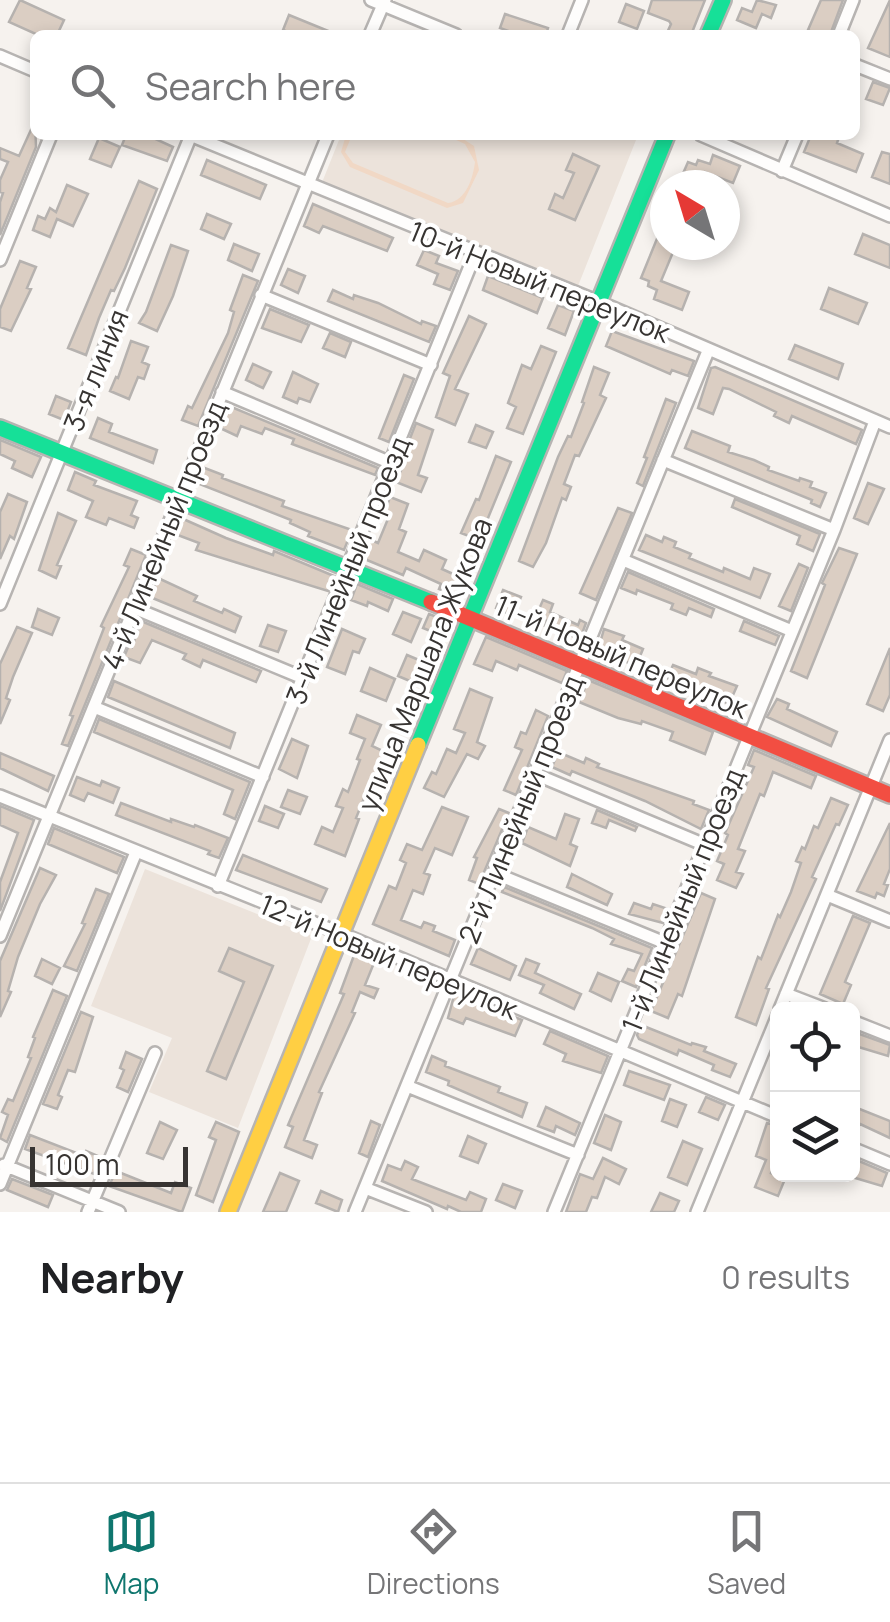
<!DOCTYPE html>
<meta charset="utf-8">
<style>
body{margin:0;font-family:Manrope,sans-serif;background:#f2f2f2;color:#202124}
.controls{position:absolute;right:30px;bottom:30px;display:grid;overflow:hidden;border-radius:15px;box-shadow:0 5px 15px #0003}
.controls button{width:90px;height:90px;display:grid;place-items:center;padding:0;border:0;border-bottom:2px solid #e0e0e0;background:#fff;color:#202124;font:50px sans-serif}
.compass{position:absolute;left:650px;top:170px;width:90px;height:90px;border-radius:50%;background:#fff;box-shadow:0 5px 15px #0003;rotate:322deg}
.scale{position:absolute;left:30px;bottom:25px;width:158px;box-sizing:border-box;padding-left:10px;border:5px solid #373432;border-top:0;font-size:28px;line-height:35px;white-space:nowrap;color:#373432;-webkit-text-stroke:8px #fff;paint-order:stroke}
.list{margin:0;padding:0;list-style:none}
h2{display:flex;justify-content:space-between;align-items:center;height:130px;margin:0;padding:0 40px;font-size:42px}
h2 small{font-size:32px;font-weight:400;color:#757577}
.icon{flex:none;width:55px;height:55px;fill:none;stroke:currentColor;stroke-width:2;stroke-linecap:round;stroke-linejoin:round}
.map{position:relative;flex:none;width:890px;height:1212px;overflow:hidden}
.search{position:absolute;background:#fff;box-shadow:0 5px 15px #0003;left:30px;right:30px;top:30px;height:110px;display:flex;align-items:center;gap:25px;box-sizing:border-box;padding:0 35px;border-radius:15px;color:#757577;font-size:38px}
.sheet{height:270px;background:#fff}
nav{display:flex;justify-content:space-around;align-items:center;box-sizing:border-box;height:140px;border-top:2px solid #e0e0e0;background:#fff;font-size:28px;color:#757577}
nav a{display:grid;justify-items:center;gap:5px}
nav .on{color:#0f766e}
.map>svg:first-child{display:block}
</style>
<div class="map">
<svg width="890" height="1212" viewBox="0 0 890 1212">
<rect width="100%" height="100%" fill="#f6f2ee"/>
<path fill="#ece3db" d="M341,135H638L578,286L321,185Z
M145,869L312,936L238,1128L149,1092L172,1038L91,1006Z"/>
<path fill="#f1d8c5" d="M346,135H352L345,152L353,163L448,203C466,201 473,178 475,162L465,144L445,135H457L474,146L479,170L463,203L447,208L350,167L341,152Z"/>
<path fill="#dbcec3" stroke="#b6b2af" stroke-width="2.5" d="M20,0L64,20L57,35H38L9,22Z
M652,0H705L691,35H666L671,24L669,21L648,13Z
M757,0L776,5L771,18L762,14L756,28L737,20L742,8L752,12Z
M821,0H843L830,35H810L812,32L808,30Z
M890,0V57L868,48Z
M626,4L644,11L637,29L619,22Z
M505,14L548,28L546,35H520L500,28Z
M289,15L338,35H295L283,30Z
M873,82L890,88L883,105L866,99Z
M35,121L36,147L0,235V202L3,193L0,192V180L8,162L0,159V148L19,156Z
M126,135H147L173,147L167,161L122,145Z
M811,135H834L839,137L837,143L863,154L856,172L804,152Z
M99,138L120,147L111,167L90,159Z
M882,152L890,154V184L872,177Z
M573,154L599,166L575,220L549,209L555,194L563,198L574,173L566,170Z
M713,155L740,166L733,183L705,172L700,185H678L688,162L696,165L698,160L710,164Z
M207,160L266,185L260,199L201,175Z
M139,181L157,189L125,268L114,291L111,290L99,318L86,355L68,348Z
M67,185L88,194L73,226L57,219L50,237L33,230L38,216L45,219L50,208L56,212Z
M313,204L393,238L387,251L323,226L319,233L304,226Z
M207,214L231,224L224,239L201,229Z
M665,219V245H676L661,281L689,292L682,310L654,299L657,290L648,286L649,281L641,278Z
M863,234L890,245V268L855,254Z
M234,244L259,254L252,271L228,260Z
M171,245L188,251L173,296L157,331L139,323L146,312Z
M424,250L439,256L436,263L458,271L450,290L434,284L438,274L417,265Z
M20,261L36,267L27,288L31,289L11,331L0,327V309Z
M288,269L305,276L298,293L281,285Z
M243,275L258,281L198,426L182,420L188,406L192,408L228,333L234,312L230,310Z
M488,276L543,298L537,313L483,290Z
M829,288L867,303L858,324L821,309Z
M333,290L353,299L354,295L378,303L421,324L422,321L436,326L429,342L328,301Z
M558,305L574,311L565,335L548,328Z
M270,309L309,325L301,342L262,328Z
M469,316L486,324L455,389L468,394L455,425L436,417L450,376L443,373Z
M612,331L694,361L688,376L672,370L670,374L606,346Z
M330,333L351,342L345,357L323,348Z
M131,341L148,347L142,362L149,365L144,379L138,377L129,399L110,391L116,377L118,378Z
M795,345L843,364L838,379L789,359Z
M541,346L556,352L523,434L507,428L516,407L508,403L522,365L531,369Z
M253,364L271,372L263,388L246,380Z
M594,367L609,373L600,395L606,398L579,456L575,455L564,484L571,487L566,500L562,498L546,543L533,567L519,561L558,457L568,436L571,437L584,403L582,402Z
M715,367L862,430L856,444L792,416L789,423L774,416L776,412L729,389L723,388L713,414L698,408L711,368Z
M293,372L318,384L310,402L299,398L297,403L283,397Z
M404,375L414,379L389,442L379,438Z
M56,396L71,402L64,420L49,414Z
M666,399L676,403L643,486L637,483L647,458L644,457Z
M229,406L378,468L375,475L292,444L294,439L265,428L262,434L241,426L237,436L220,428Z
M98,418L112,424L109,432L157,450L153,463L90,438Z
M416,423L433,430L418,475L427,478L421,492L396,482L413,442L409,441Z
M476,425L493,432L486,448L469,442Z
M692,431L730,446L728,452L754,460L769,467L768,470L799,481L800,478L812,482L810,487L826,493L820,507L811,503L812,500L685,448Z
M0,440L41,457L32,477L12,468L15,461L0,454Z
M496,456L511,462L479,540L461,533L476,499L479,500Z
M202,467L223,475L222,478L284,501L282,506L352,530L344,550L308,536L310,532L290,523L291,520L197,483Z
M75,472L96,481L94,485L137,501L131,515L138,518L134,528L109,518L106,525L86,517L93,501L68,490Z
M868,483L884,489L868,524L854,518Z
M8,494L27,502L14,539L10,536L0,559V512Z
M390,497L408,504L399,529L406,532L398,552L419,561L424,550L446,560L442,569L462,578L455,595L439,589L441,584L406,568L403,575L362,558L369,539L378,543L390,514L385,512Z
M735,499L820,534L813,551L797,544L800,536L732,507Z
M618,508L632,513L596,600L580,593Z
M58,513L76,521L57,565L61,566L56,578L39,570Z
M181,518L226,538L273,555L274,551L334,576L328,591L196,550L199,543L175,534Z
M646,535L662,542L664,537L676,542L674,547L691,554L689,558L723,572L724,568L750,579L754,568L770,574L760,598L639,550Z
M839,548L857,554L807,678L791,671L825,585L822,583Z
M131,549L146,555L68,746L62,744L73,716L70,715L104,628L101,626L129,567L124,565Z
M799,564L808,568L791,611L779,606Z
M628,572L714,609L711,617L689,608L686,615L671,609L673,604L637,590L636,594L621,588Z
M158,578L197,596L194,601L222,613L224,609L241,617L235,632L150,597Z
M357,584L393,599L388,611L368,602L367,606L351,600Z
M503,590L521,597L513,616L496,608Z
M543,600L553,604L550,612L578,625L580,620L586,623L580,639L545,626L547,621L536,616Z
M38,609L59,618L52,635L32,627Z
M403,612L421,619L411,642L393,634Z
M429,614L448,621L443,636L423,628Z
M141,621L261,671L256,682L203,660L200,667L183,659L186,654L152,640L140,663L124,657L129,645L132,647Z
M744,621L779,636L775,645L740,631Z
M268,625L286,631L278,652L260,646Z
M17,627L32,633L13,677L6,698L10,700L0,724V664Z
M342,629L365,639L359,653L353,651L345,674L327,667Z
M604,629L624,636L622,640L643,649L636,666L598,650Z
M486,637L567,671L562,683L519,665L517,670L496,661L492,671L474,664Z
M890,648V695L883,711L867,704Z
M407,655L426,663L417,684L398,676Z
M673,665L696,674L698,668L711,673L709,676L737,686L733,695H730L727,703L667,678Z
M370,668L395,679L386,701L361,691Z
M588,680L713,732L705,754L670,740L673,732L642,721L641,724L618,718L579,702Z
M114,681L235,733L230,748L108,697Z
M470,689L492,698L477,742L485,746L478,759L467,754L444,797L424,788L432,772L436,774L447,749L456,753L465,733L454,729Z
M777,699L789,704L787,709L837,732L831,746L767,717Z
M536,710L548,716L516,795L504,790L522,750L515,747L521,732L526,734Z
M357,715L381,725L372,746L387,753L374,788L369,786L356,818L359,819L345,856L315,844L322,827L333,832L343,808L336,806L343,789L348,792L360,760L357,759L365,739L350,733Z
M99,719L250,782L235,819L224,814L233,790L94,732Z
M292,739L308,746L297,778L279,769Z
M754,750L816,776L811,788L773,772L764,796L760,794L738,849L745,851L736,872L743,874L736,888L717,880L724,864L717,861L728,835L725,833L754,767L748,765Z
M558,752L584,763L586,758L599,764L597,767L694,801L693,804L709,810L701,829L645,801L572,771L570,775L552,767Z
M0,753L54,776L48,791L0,768Z
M77,777L100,786L102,781L119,788L113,803L88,793L84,801L70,795Z
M288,790L307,797L300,814L281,807Z
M831,798L848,805L839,825L836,824L812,877L816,879L766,988L769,989L756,1025L736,1017L758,957L761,959L778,915L780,917L791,892L801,863L796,861L802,847L805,849L814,826L818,828Z
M121,803L171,822V819L194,827L195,825L228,838L219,858L208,854L210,851L116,815Z
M0,806L34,820L0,911V882L18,833L0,825Z
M265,806L284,814L278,828L259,821Z
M442,807L468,817L452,855L435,848L424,873L430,875L423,894L413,890L401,920L421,928L424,922L435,926L433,931L455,940L449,956L373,924L389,886L396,889L406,863L400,860L407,844L422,850Z
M499,809L509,813L479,884L469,880L477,858L474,857Z
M597,810L637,827L635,831L609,820L606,828L592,823Z
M565,814L579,819L570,844L577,847L570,866L522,843L528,827L556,839Z
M890,823V869L884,884L888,885L884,896L877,893L875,898L857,891Z
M54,828L124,857L117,873L48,844Z
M243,855L327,889L321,902L236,870Z
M40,868L56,875L40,904L18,957L8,991L11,992L0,1017V961Z
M572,874L612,894L607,905L567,887Z
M504,887L652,948L636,987L622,981L628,969L634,971L642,954L611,944L614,939L592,928L502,892Z
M96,889L109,894L77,971L64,966L85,924L82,923Z
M701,893L715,899L682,996L678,994L668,1018L651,1011Z
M634,903L651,909L653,904L668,909L663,923L629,914Z
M853,916L870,923L845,982L851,985L843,1004L820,994Z
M229,948L273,966L226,1079L207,1071L244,982L219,971Z
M478,948L516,966L510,980L471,964Z
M356,950L376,958L365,985L378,989L374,998L360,992L352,1012L355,1013L319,1092L322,1093L304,1140L317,1145L312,1158L285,1147L293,1127L288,1125L344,994L340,993Z
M42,959L60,968L52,984L35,976Z
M526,959L539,964L535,973L581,994L574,1009L540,993L544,985L519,975Z
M598,973L619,982L611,1001L590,991Z
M53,990L67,996L7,1142L0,1138L8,1115L2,1112L8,1099L13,1101L31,1058L28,1057L35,1038L33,1037Z
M455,992L522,1020L515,1036L466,1018L463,1024L448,1018Z
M81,1012L93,1017L75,1072L68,1070L58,1095L62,1097L57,1109L43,1104Z
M641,1025L691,1045L692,1043L706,1047L704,1051L736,1064L730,1077L712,1070L714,1065L679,1050L677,1055L639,1039L637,1035Z
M550,1031L608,1056L601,1073L563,1061L566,1054L544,1044Z
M854,1032L890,1045L888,1056L852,1045Z
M126,1052L142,1059L128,1092L117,1087L124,1070L120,1068Z
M432,1056L446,1062L445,1066L500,1087L498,1092L527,1103L522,1117L448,1085L449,1081L426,1072Z
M629,1071L670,1085L664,1100L624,1085Z
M706,1097L725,1105L718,1120L699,1112Z
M670,1099L686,1105L677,1127L662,1121Z
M852,1106L890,1121V1138L860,1124L852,1139Z
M546,1107L580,1123L575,1135L556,1126L554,1132L538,1126Z
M605,1115L621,1122L611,1150L594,1143Z
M371,1121L380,1125L368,1157L359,1153Z
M160,1122L177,1130L163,1159L147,1153Z
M216,1122L239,1132L213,1202L196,1195L216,1140L209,1137Z
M767,1123L778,1126V1158L771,1173L785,1179L778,1196L755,1187L766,1160L756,1156Z
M30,1135L84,1156L86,1151L100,1157L94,1174L25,1149Z
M468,1136L486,1144L478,1163L460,1156Z
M683,1141L702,1149L687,1185L668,1177Z
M603,1158L626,1169L619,1184L605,1177L597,1198L592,1197L586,1212H566L580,1174L593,1179Z
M852,1158L887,1173L882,1186L852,1177Z
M405,1161L418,1167L412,1179L466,1200L470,1192L486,1199L481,1212H461L448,1206L447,1209L382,1181L388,1165L401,1170Z
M116,1171L171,1193L175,1182L191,1188L182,1212L109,1186Z
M280,1173L299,1181L286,1212H263Z
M12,1179L53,1195L48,1207L7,1190Z
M503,1184L522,1191L515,1208L496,1200Z
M321,1191L342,1200L338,1212L316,1203Z
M660,1193L679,1201L674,1212H651Z"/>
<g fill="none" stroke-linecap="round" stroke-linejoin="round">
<defs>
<path id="street" d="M371,0L456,35
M370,35L385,0
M568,35L582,0
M839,35L853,0
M0,56L35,71
M855,65L890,79
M190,135L599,302L890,427
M701,135L890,216
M782,171L797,135
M0,260L51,135
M261,295L431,365
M222,392L391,463
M663,460L834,530
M623,560L792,631
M0,604L191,135
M134,608L303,678
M94,707L263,777
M535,774L705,845
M0,796L342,934L778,1117
M494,873L665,943
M218,886L475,254
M827,895L890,921
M0,936L328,135
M786,994L825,1009
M780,1009L890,740
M852,1021L890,1036
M407,1086L578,1155
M852,1148L890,1164
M4,1165L119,1212
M0,1184L136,852
M365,1188L426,1212
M88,1212L155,1053
M355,1212L708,351
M554,1212L834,530L875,421
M697,1212L778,1015"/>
<path id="fast" d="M708,35L723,0
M0,428L431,602
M418,745L667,135"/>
<path id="slow" d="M228,1212L418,745"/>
<path id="jam" d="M431,602L890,795"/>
</defs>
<use href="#street" stroke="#b7b4b2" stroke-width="16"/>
<use href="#fast" stroke="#b7b4b2" stroke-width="20"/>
<use href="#slow" stroke="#b7b4b2" stroke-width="20"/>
<use href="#jam" stroke="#b7b4b2" stroke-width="20"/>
<use href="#street" stroke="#fefdfc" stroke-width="11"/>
<use href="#fast" stroke="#16e098" stroke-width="15"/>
<use href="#slow" stroke="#ffcf43" stroke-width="15"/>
<use href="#jam" stroke="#f24e42" stroke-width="15"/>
</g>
<g text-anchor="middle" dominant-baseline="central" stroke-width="8" stroke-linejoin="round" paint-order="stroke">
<g font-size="28" fill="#373432" stroke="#fff">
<text transform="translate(540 281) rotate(22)">10-й Новый переулок</text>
<text transform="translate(95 370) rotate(-68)">3-я линия</text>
<text transform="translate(163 535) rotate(-68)">4-й Линейный проезд</text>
<text transform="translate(347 570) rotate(-68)">3-й Линейный проезд</text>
<text transform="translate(622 656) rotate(23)">11-й Новый переулок</text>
<text transform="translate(424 664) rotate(-68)">улица Маршала Жукова</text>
<text transform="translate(520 809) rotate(-68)">2-й Линейный проезд</text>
<text transform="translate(682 900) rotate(-68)">1-й Линейный проезд</text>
<text transform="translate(389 956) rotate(23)">12-й Новый переулок</text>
</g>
</g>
</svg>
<div class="controls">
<button><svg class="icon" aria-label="locate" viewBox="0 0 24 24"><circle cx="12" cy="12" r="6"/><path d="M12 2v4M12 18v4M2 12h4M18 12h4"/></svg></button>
<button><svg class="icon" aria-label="layers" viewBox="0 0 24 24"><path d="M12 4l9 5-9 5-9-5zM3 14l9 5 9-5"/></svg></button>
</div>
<svg class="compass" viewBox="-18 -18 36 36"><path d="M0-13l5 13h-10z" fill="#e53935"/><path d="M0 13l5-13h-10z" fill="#757577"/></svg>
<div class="scale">100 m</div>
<div class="search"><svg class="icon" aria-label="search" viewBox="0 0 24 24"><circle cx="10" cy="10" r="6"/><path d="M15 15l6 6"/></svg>Search here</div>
</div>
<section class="sheet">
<h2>Nearby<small>0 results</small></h2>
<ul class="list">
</ul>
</section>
<nav>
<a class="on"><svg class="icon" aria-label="map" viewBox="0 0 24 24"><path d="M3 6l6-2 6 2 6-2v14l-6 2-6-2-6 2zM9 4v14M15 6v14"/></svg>Map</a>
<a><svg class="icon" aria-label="directions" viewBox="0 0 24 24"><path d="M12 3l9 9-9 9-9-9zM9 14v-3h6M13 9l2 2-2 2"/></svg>Directions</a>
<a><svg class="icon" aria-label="saved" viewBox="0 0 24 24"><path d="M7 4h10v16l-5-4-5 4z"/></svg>Saved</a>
</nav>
